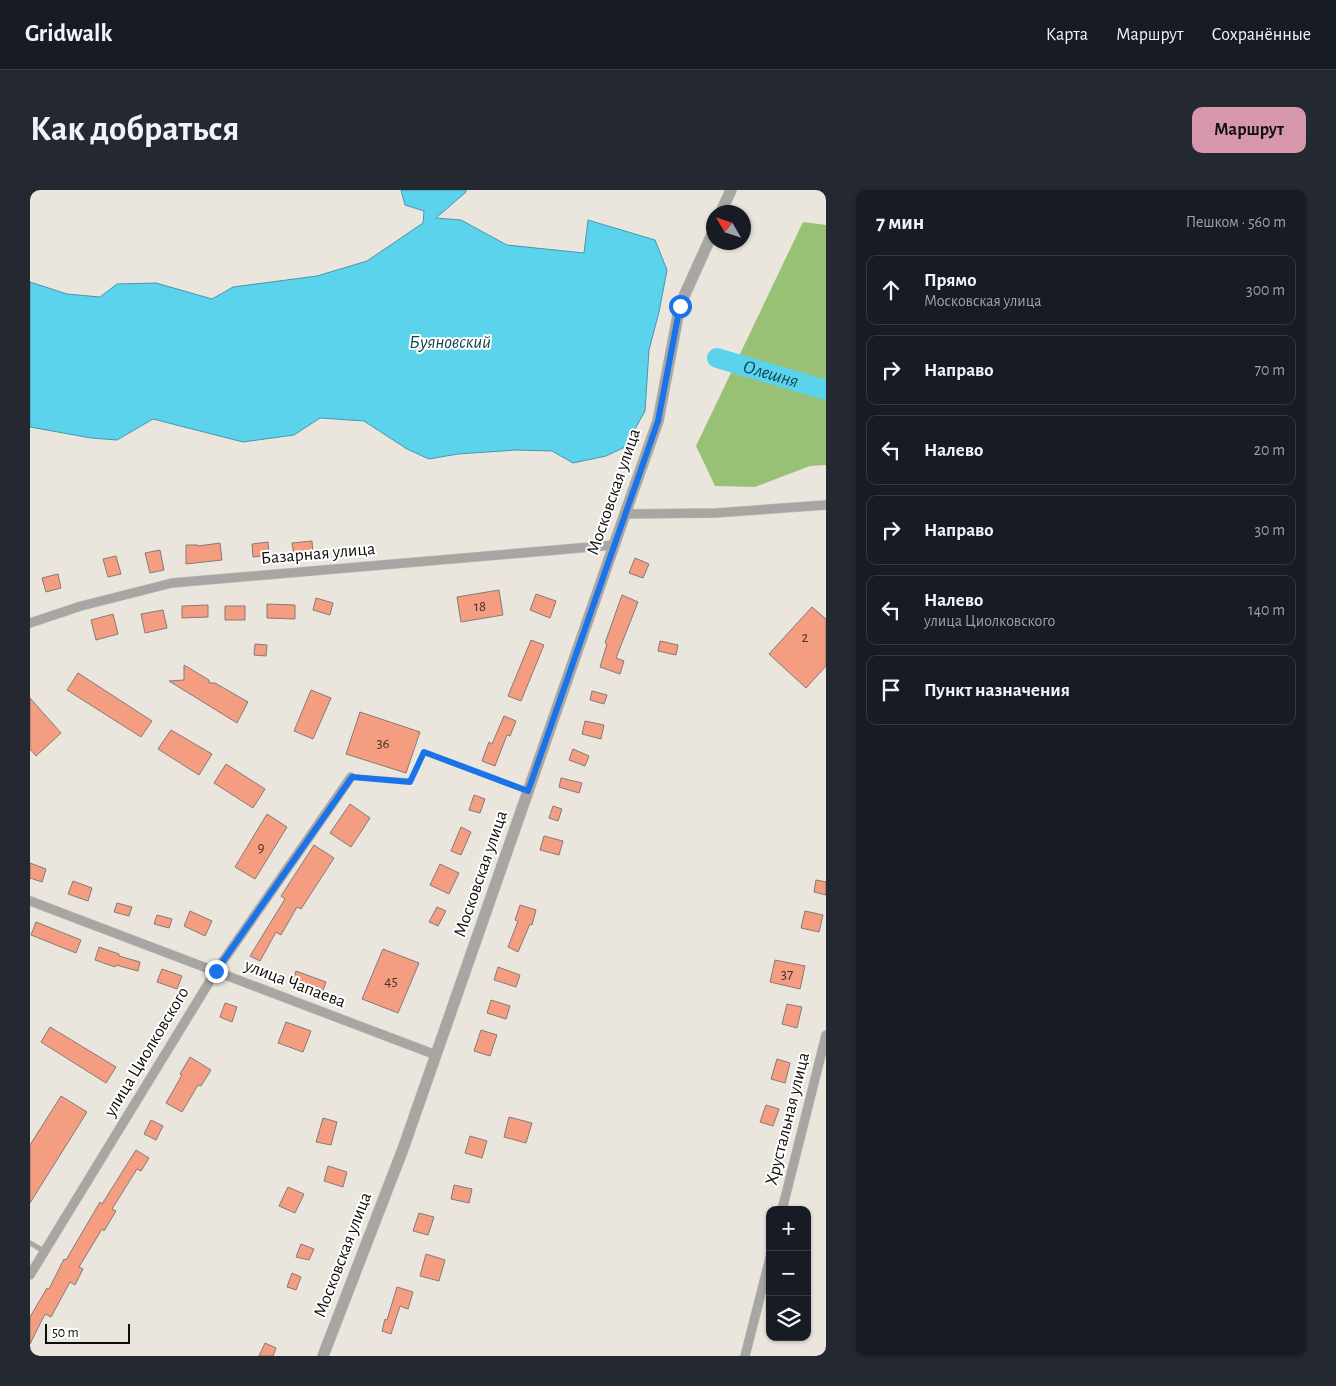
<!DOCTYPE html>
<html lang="ru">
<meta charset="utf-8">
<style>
body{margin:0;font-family:"Alegreya Sans",sans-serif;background:#242831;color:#f1f3f6}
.controls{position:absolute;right:15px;bottom:15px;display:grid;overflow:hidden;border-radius:10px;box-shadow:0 1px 4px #0004}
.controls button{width:45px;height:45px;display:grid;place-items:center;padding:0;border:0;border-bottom:1px solid #363941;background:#171b24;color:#f1f3f6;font:25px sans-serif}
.compass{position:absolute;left:676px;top:15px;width:45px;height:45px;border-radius:50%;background:#171b24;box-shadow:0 1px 4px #0004;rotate:309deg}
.scale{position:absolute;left:15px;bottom:12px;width:85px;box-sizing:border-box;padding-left:5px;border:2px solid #0e0d0a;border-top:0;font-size:14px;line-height:18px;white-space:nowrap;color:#0e0d0a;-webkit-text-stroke:4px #fff;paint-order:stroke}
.stop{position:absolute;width:15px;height:15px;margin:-11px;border:4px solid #1a73e8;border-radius:50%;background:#fff}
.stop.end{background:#1a73e8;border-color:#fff;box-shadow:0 1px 5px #0008}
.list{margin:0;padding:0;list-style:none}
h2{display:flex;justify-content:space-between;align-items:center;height:65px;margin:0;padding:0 20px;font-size:21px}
h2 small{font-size:16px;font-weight:400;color:#9ea1a6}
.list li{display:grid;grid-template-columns:32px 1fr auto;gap:15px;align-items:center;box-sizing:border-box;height:70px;margin:0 10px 10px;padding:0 10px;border:1px solid #363941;border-radius:10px}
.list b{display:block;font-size:19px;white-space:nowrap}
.list p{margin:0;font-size:16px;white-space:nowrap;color:#9ea1a6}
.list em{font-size:16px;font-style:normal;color:#9ea1a6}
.icon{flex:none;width:28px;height:28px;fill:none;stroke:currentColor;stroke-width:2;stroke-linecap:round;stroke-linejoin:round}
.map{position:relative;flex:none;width:796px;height:1166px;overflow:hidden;border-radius:10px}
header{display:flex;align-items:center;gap:30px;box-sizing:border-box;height:70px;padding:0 25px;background:#171b24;border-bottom:1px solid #363941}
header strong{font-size:24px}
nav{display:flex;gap:28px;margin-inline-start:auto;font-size:18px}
.intro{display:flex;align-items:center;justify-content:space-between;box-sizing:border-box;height:120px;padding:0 30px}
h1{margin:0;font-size:35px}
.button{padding:12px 22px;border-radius:10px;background:#d797aa;color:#111;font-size:18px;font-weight:700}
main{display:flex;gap:30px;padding:0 30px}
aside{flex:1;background:#171b24;border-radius:10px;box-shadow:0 1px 4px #0004}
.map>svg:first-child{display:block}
</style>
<header>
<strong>Gridwalk</strong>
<nav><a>Карта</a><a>Маршрут</a><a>Сохранённые</a></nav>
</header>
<div class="intro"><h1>Как добраться</h1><a class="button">Маршрут</a></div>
<main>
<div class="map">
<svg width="796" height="1166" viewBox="0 0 796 1166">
<rect width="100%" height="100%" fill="#eae6de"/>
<path fill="#99c175" d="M773,32L796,35V275L780,276L725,297L685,296L666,256Z"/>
<path fill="#5cd3ed" stroke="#4598a9" d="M371,0H436V2L406,28L431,30L477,55L554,63L558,30L625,50L637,80L629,122L619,160L615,221L595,257L576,266L543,273L522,261L486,260L428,264L399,269L377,259L334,231L290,228L264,245L213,252L123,229L87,250L61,248L0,237V92L37,104L70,107L87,94L126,93L182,109L203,97L287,86L337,71L393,33L394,21L375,15Z"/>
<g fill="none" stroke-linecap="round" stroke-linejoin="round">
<path stroke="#5cd3ed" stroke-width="20" id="s1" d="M687,168L796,200"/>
</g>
<path fill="#f49d80" stroke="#847b79" d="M282,351L283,363L264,365L262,353Z
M238,352L239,365L223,367L222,354Z
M190,353L192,370L156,374V355H168V356Z
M130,360L134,380L120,383L115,363Z
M86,366L91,384L78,387L73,369Z
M605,368L619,374L613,388L599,383Z
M28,384L31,398L16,402L12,388Z
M469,400L473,425L431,432L427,407Z
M506,404L526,411L520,428L500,420Z
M592,405L608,412L586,468L594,471L590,484L570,477L577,454L575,453Z
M286,408L303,413L300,425L283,420Z
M237,414L265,415V429L237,428Z
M178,415V427L152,428V416Z
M195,416H215V430H195Z
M782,417L796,429V476L776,498L739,464Z
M133,420L137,438L115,443L111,424Z
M83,424L88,444L66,450L61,430Z
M501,450L514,455L491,511L478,506Z
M630,451L648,455L646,465L628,461Z
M225,454L237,455L236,466L224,465Z
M154,475L179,490V493H185L218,512L207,533L139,491L154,490Z
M48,483L122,531L111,547L37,500Z
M281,500L301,508L283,549L264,541Z
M562,501L577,505L574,514L560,510Z
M0,508L31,543L6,566L0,559Z
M330,522L390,542L376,583L316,564Z
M474,526L486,531L480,546L477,545L465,576L452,571L459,552L462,554Z
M555,531L574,535L571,549L552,544Z
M141,540L182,564L169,585L128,559Z
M543,559L559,566L555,576L539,570Z
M196,574L235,599L223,618L184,593Z
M531,588L552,593L549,603L529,597Z
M444,605L455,609L450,623L439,620Z
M320,614L340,628L321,657L300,643Z
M523,616L532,619L528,631L519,628Z
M237,624L257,637L225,689L205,677Z
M431,637L441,642L431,665L421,661Z
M514,646L533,651L529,665L510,660Z
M284,655L304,668L271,719L267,717L251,745L246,742L230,771L220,766L255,709L251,706Z
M0,673L16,679L12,692L0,688Z
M410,674L429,683L419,704L400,695Z
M786,690L796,692V705L784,702Z
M43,691L62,698L58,711L38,704Z
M87,713L102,717L99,726L84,722Z
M490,715L506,720L502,735L500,734L488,762L478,757L488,731L485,730Z
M407,717L416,721L408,736L399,732Z
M160,721L182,731L175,746L154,736Z
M775,721L793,725L789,742L771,738Z
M127,725L142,729L139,738L124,734Z
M6,732L51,750L46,763L1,745Z
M69,757L89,764V766L110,772L108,781L86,775L85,777L65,770Z
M353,759L389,773L368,823L332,809Z
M745,770L775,776L770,799L740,792Z
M468,777L490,785L486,797L464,790Z
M132,779L152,786L147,799L127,792Z
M266,781L296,792L292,803L262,793Z
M461,810L480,816L476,829L457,823Z
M195,813L207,817L202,832L190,827Z
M757,814L772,817L767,838L752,834Z
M256,832L281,841L273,862L248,853Z
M20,837L86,877L76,893L11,852Z
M451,840L467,845L460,866L444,861Z
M160,867L181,880L171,896L168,895L152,922L136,913L152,885L150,884Z
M747,869L760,873L755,893L741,889Z
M31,906L57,922L0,1013V955Z
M736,915L749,919L743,936L730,932Z
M479,927L502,933L496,953L474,947Z
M293,928L307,932L301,955L286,952Z
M121,930L133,936L126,950L114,944Z
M440,946L457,951L452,968L435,963Z
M106,960L119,968L111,981L107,979L82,1019L86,1021L74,1041L72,1039L49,1077L53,1079L45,1095L40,1092L21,1127L15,1124L0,1154V1127L17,1098L19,1099L34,1069L36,1070L70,1012L72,1014Z
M298,976L317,982L313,997L294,991Z
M424,995L442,999L439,1013L421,1009Z
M258,997L274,1004L265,1023L249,1016Z
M389,1023L404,1027L398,1045L383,1041Z
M271,1054L284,1059L279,1070L266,1067Z
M396,1064L415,1070L409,1091L390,1086Z
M262,1083L271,1087L266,1100L257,1097Z
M367,1097L383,1102L378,1119L370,1116L361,1144L352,1141L355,1129L357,1130Z
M235,1153L246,1158L243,1166H229Z"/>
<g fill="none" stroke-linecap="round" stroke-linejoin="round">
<defs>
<path id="service" d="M321,587L380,591L394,562L497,601
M0,1053L14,1061"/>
<path id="minor" d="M595,324L685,323L796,315
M0,433L51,416L142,393L584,355
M0,711L406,865
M752,1020L796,845
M0,1085L186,781L321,587
M715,1166L740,1068"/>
<path id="tertiary" d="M691,22L701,0
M293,1166L373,959L595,324L628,231L650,115L684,40"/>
</defs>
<use href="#service" stroke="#c7c3bc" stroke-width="5.5"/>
<use href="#minor" stroke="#c7c3bc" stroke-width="10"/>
<use href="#tertiary" stroke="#c7c3bc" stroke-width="12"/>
<use href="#service" stroke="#a8a6a3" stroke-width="4.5"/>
<use href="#minor" stroke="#a8a6a3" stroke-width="9"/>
<use href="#tertiary" stroke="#a8a6a3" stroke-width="11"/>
</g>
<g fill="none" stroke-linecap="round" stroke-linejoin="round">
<path stroke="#1a73e8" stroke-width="6" d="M186,781L322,587L380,592L394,562L498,601L628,231L650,116"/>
</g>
<g text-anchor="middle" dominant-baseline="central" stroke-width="4" stroke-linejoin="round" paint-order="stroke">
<g font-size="15" fill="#483128">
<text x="450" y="416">18</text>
<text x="775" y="447">2</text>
<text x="353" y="553">36</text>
<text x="231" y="657">9</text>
<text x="757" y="784">37</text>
<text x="361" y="791">45</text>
</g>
<g font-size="18" fill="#0e0d0a" stroke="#fff">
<text transform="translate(584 302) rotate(-71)">Московская улица</text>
<text transform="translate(288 364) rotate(-5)">Базарная улица</text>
<text transform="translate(451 684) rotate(-71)">Московская улица</text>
<text transform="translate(265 794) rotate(21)">улица Чапаева</text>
<text transform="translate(117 862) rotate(-59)">улица Циолковского</text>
<text transform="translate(758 929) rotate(-76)">Хрустальная улица</text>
<text transform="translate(313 1065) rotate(-69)">Московская улица</text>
</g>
<g font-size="19" font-style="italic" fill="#0f4550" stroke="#fff">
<text x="420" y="152">Буяновский</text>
<text stroke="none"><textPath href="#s1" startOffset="56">Олешня</textPath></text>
</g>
</g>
</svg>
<div class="controls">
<button>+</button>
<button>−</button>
<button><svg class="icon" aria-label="layers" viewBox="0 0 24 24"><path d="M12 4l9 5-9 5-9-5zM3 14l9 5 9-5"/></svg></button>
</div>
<svg class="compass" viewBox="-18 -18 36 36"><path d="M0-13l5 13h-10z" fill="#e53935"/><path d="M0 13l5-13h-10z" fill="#9ea1a6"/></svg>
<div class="scale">50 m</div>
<div class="stop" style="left:650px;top:116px"></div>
<div class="stop end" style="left:186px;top:781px"></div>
</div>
<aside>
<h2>7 мин<small>Пешком · 560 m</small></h2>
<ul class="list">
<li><svg class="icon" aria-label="ahead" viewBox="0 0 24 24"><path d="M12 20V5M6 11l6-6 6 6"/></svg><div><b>Прямо</b><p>Московская улица</p></div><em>300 m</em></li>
<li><svg class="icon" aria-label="right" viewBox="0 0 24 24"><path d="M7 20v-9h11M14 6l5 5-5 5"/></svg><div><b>Направо</b></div><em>70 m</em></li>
<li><svg class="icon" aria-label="left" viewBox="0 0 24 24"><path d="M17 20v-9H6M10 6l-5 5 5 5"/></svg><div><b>Налево</b></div><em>20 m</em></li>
<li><svg class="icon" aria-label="right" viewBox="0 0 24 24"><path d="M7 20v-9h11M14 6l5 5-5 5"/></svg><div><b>Направо</b></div><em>30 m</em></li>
<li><svg class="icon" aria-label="left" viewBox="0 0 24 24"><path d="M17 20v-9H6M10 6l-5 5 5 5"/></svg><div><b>Налево</b><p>улица Циолковского</p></div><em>140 m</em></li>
<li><svg class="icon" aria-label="arrive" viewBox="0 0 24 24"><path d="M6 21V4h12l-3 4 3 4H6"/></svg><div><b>Пункт назначения</b></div></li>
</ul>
</aside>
</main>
